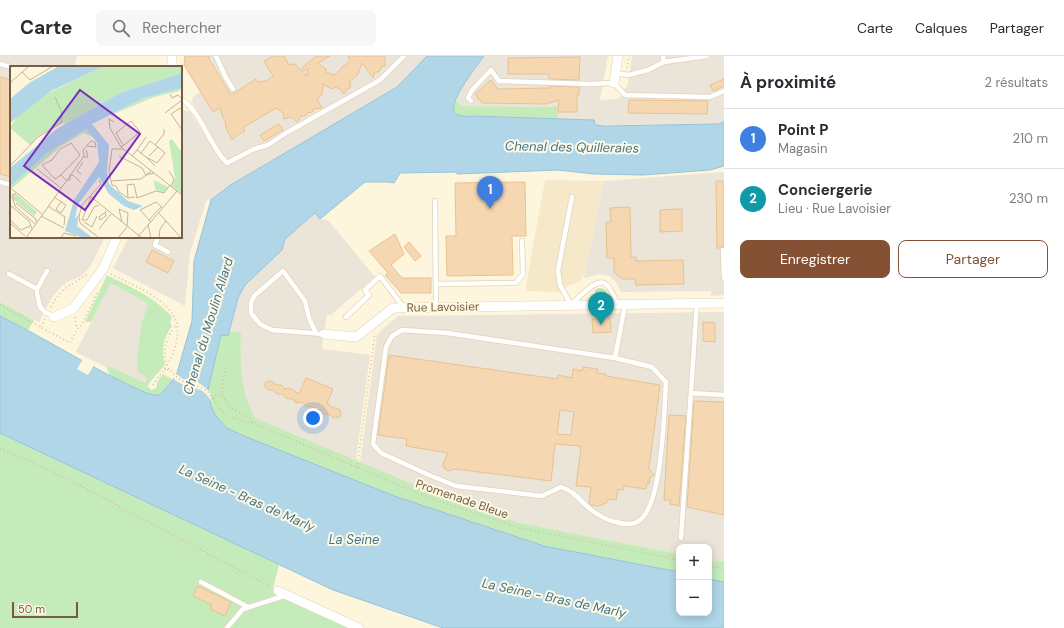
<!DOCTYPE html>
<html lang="fr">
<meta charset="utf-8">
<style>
body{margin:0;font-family:"DM Sans",sans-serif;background:#f7f7f7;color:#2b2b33}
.controls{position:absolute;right:12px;bottom:12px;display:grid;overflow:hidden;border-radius:8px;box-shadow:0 2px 10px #0003}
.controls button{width:36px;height:36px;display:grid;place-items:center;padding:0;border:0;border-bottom:1px solid #e1e1e2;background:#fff;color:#2b2b33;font:20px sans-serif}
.scale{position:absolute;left:12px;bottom:10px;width:66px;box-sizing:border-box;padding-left:4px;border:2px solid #745d44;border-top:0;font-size:11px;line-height:14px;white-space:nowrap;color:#745d44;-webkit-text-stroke:3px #fff9e4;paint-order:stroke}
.you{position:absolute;left:313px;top:362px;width:14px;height:14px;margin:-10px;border:3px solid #fff;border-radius:50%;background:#1a73e8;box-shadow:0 0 0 6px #1a73e833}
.badge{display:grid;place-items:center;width:26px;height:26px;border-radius:50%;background:#855135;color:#fff;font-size:13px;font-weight:700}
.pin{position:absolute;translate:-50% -33px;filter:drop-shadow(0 1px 2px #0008)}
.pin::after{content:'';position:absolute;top:21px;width:14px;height:12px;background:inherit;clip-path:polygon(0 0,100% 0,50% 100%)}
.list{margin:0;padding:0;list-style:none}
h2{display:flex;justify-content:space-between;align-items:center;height:52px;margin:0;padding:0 16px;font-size:17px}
h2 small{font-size:13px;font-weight:400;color:#7c7c81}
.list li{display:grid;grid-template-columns:26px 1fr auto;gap:12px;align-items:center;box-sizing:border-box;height:60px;padding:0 16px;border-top:1px solid #e1e1e2}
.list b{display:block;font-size:15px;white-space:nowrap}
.list p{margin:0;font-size:13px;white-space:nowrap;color:#7c7c81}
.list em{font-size:13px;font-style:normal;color:#7c7c81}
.actions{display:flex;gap:8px;padding:12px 16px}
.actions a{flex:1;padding:9px 0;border:1px solid #855135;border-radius:8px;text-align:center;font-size:14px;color:#855135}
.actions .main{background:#855135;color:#fff}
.icon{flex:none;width:22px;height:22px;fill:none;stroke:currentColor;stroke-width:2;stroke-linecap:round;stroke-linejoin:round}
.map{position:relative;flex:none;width:724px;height:572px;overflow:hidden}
header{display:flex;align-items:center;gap:24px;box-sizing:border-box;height:56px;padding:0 20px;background:#fff;border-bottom:1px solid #e1e1e2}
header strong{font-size:19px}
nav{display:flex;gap:22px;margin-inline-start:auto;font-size:14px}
.search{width:280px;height:36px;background:#f7f7f7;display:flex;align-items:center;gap:10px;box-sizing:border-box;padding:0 14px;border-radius:8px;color:#7c7c81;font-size:15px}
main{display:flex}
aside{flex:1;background:#fff}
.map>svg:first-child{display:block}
</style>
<header>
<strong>Carte</strong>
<div class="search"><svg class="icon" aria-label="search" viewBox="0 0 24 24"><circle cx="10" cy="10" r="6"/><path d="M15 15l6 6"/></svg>Rechercher</div>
<nav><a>Carte</a><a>Calques</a><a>Partager</a></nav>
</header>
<main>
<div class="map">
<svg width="724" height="572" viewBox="0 0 724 572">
<rect width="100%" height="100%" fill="#fef6dc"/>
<path fill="#f6e9ca" d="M545,124L604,125L585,217L579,226L568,230L559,236L525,235Z"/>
<path fill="#eae4d9" d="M0,0H77L74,11H11V181H105L90,211L81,220L67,226L60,232L52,241L39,266L0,246Z
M185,0H427L397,31L229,130L212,144L206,145L190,197L185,250L113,212L129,181H181V54L189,55L203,76L209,73L192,46L193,41L200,36L184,9Z
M484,0H608L600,44L619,43L628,28L632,0H724V66L719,68L595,69L558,63L557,50L546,51L463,50L454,44Z
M724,116V239L711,240V235L621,236L616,226L609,220L600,218L584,222L604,125Z
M316,157L320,163L328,164L375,221L331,259H327L322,289L323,293L370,299L356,405L255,362L249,351L243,331L240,305L241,278L230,275L238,242L245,229L282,194L284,183Z
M111,227L148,248L147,255V322L144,327L109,310L107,312L76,296Z
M724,256V506L709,504V491H679V498L520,467L446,442L360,407L377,278L398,260Z"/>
<path fill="#c6ebba" d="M454,44L463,50L546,51L558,50V63L459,59C452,56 452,50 454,44Z
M107,219C130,231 155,241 172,261L170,267L172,270C163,283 161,294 165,309L149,327L148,331L152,334L156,332L158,325L163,318L173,324L160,340C146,340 123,326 110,320L107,312L109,310L145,327L147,322L137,315L138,293L142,267L148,248L111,227L91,266H85Z
M598,232H602L606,235L610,244L595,241V234Z
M0,246L34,264L28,274L0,260Z
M230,275L241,277C240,307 240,335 255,362L446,442L520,467L679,498V516L544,490L397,441L244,380L227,372L213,357H215L211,350L208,334L221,279L228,280Z
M0,377L279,509L273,532L361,572H0Z
M709,504L724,506V526L709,523Z"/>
<path fill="#b0d6e8" stroke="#96c4da" d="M427,0H484C478,9 446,48 455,57C459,61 469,60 474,60L594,64L595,69L604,70L718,68L724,66V110L710,114L643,119L594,118L558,114L457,118V116L400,117L394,127L389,126H365L320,163L315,157L285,183L282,194L245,229L238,242L228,280L221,279L208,334L211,350L215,358H214L227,372L244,380L397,441L544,490L679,516V557H709V523L724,526V572H443L333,534L0,377V260C13,267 26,273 38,280C69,297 99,315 131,330C140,334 150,340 160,339L173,324L177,317L192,265L194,205L211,144L229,130L397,31Z"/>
<path fill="#fef6dc" d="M83,303L94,309L88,319L77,313Z
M175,317L183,323L197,326L202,329L210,336L212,347L208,340L201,334L185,330L175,324L173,321Z"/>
<path fill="#f5d8b2" stroke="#e9c191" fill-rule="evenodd" d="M185,0H209V3L231,39L256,23L258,26L266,25L273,20L264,5L273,0H284L289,9L295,8L307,20L308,12L304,15L302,12L316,0H330L318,7L326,13V16L334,19L341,13L343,10L346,9L350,4L348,0H385V10L381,11L379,16H375L373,22L362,7L358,18L350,25V32L347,33L344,38L340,33L336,31L332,33L323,28L322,38L317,43L322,52L314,53L312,56L307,57L305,60H301L297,66L291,61L284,63L283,57L276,52L244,71V76L239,78L232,84L226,72L225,64L223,62L220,52L213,56L184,9Z
M580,1L579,24L549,23V18H508V2Z
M0,21L11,24V121L0,118Z
M724,23V30L713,35L710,29Z
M491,24L498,33L550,32V30L579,31V39H577V56H558L559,44L546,48L482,47L475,38Z
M629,44L708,45L707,58L628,57Z
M279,68L283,74L264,85L260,79Z
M716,125H724V190L720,192H717Z
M525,126L526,180H512L513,219L447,220L446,180H456L455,127Z
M630,151L631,201H636V205L683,204L684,228L636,229L635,223H622L614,216V202H607L606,166H611L610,152Z
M682,153V175L660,176V154Z
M395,178L404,198L391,209L402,222H431V237H401L385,219L388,217L369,195Z
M409,186L421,200L415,205L404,191Z
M152,194L174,205L168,217L146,206Z
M610,262L611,276L593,277L592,263Z
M703,266L715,267V286L703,285Z
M389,299L557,323L558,319L572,322L573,313L582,315L583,311L598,313L597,317L606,318V320L660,329L649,413L654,419L650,421L649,428L647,427L646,433L624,430L623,434L618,433L616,444L609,443L606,447L599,450L591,449L589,447L591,431L576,430L581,392H579L580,390L555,388L551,425L455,413L448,415L444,412L443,408L448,397L406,390L407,383L378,379ZM560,354L574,356L571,379L557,378Z
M306,322L333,333L327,347L333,352H337L340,354L341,358L340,361L334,362L330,359L324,358L321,354L314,353L312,351L306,350L302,346L295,347L296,346L292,343L286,342L283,338H277L273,334H269L264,330L266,326L271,325L277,329H281L285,333L290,332L299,338Z
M694,345L724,346V459L687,451Z
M669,359L686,360L679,450L670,448L671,444H664Z
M197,530L231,546L225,560L210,553L212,549L193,540Z"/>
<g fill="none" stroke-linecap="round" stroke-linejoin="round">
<defs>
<path id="service" d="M216,0L226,22L233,33
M663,0L664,6
M0,8L11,11
M615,17L629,19L636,17L648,14L664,6L707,0
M181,43C202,56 209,90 227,107L254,93L268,89L286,77L380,24L404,0
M471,45L468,42L472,34L491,14L499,25L589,28L614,27L625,39L710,41L724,35
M0,126L11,129
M572,141L558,214L560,229L571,249C578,243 597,219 607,229C612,234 615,243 618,249
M435,145L436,251
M158,181L155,189L168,196
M723,194L724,222
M47,215L37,233V237L40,251L45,256L54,261
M9,218L37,233
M436,228L516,227L523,218L522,185
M346,261L369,239L365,234L380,220L404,252
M316,277L309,262L305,245L283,215L254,240L251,247V257L260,268L272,274L324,278
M615,302L652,311L666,326C664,354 663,454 637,466C631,469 622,468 616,466C610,465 600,460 594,456C581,447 578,437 561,431L542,440L456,430L429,419L381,397L373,388L386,291L392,280L402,274L447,277L615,302L625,249
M691,337L724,339
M681,482L697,247
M201,526L248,551
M227,572L243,553L287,539"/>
<path id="minor" d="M172,11V0
M614,27L618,0
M54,261L73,253L103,213L117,181
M324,278L356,281L393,252L724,247
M278,535L359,572"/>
</defs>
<use href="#service" stroke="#e2d3b8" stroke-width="6"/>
<use href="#minor" stroke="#e2d3b8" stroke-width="10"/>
<path stroke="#d9bb96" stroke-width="1.5" stroke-dasharray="1 3" stroke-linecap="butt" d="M627,12L629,0
M111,218C132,229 168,242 177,267L174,272
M0,249L70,287L77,273L82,269L98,235
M51,251C61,231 71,230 87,218
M75,261L77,273
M41,271L45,263
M227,308C221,327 217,346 238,356C244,359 249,360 253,367
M165,313L166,315L169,313L179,323L186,327L202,332L208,336L221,354L228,360L238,364L253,367L432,443L520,472L679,504
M153,329C168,308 180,293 177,267
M212,342L217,339L222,338
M0,393L26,403L79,429L271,531
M357,412L375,277
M709,510L724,513"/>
<use href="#service" stroke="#fff" stroke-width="4.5"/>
<use href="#minor" stroke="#fff" stroke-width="9"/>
<path stroke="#d9bb96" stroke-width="1.5" stroke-dasharray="1 3" stroke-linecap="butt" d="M169,313C161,298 165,284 174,272"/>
</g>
<g text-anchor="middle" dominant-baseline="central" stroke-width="4" stroke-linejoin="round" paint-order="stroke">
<g font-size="12" fill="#745d44" stroke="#fff9e4">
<text transform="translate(443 251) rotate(-1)">Rue Lavoisier</text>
<text transform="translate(462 443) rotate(19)">Promenade Bleue</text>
</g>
<g font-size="13" font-style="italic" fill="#3f7591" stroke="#fff9e4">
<text transform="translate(572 91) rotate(1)">Chenal des Quilleraies</text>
<text transform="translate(208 270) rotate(-73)">Chenal du Moulin Allard</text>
<text transform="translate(247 442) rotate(24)">La Seine - Bras de Marly</text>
<text x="354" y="483">La Seine</text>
<text transform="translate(554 542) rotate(12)">La Seine - Bras de Marly</text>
</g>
</g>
<g transform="translate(10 10)">
<rect width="172" height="172" fill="#fef6dc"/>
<path d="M95,0H172V7L110,27L55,58L53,56L28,70L20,79L0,62L8,49L34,29ZM172,22L169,25L144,31L99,50L134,32ZM75,63L79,64L84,71L73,67L50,81L0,124V121L37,87ZM162,73L170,84L172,83V128L162,120L165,112L159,75ZM144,114L158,121L153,127L145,123ZM6,128L27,146L24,150L3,133V129Z" fill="#c6ebba"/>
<path d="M49,0H95L41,25L0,57V33L19,17ZM172,7V22L134,32L82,58L99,79L97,107L99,118L118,135L133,140L124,144L114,140L99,128L89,111L68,138L65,153L69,148L67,160L83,172H73L55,165L64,134L89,96L87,76L76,63L37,87L0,121V102L48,62L110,27Z" fill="#b0d6e8"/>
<path fill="none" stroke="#c3b49a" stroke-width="1" d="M12,6L20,14L43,0M0,17L19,0M160,28L162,32L168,29L171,32M45,31L52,47L51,57M172,41L161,48L172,64M155,47L172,34M104,56L99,53L100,62L111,81L172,129M145,79L154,68V63M111,81L114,79L130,66L121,55L106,67L113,79M113,83H102L99,106L101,115L131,113L141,105M127,84L136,71M131,87L140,75L148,81M109,90L132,102L136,109L144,107M122,90L127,84L136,91M139,90L148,81L155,87L147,97L136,91L145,100M73,91H78L76,84M0,100L28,71L53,56M27,103L51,122M159,105L164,113L161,120M71,108L67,105L73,96M51,109L45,113L32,99L42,94L50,83L61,77L70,89L51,109L56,114M57,114H60V109H63L71,117M101,115L102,119L106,120L109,126L118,132M2,123L32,148M6,127L2,129L5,140L25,158M80,130L132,172M44,131L56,139L51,147L46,143L51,136M81,131L72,154H77L84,141L89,139M125,131L118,132L117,119L124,118L127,132L146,125L154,127L160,119M6,137L26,153V156M0,139L19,155L22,163M38,140L55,151L54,159M95,147L96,150L90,154L89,151L97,145M149,147L171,172M31,150L54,162M0,154L11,164L20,160M139,154L151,141M74,156L82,161L87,150M112,156L109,143L118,147L117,160M141,156L130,144L146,136L153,142M0,157L15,170M138,159L141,172M89,163L101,148M16,172L74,90L73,84L81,75L85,76L86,81L77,80M51,172L54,167L66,170M89,172L70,157L69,150L72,139L91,118L89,114M108,172L117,161M127,172L167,125M149,172L150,163L156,155"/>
<path fill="#7b2cbf" fill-opacity="0.15" stroke="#7b2cbf" stroke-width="2" d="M70,24L130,68L75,144L14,100Z"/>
<rect width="172" height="172" fill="none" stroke="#745d44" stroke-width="2"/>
</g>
</svg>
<div class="controls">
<button>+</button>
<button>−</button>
</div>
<div class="scale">50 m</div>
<div class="you"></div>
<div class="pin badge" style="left:490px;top:153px;background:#3f7fe0">1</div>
<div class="pin badge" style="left:601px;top:269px;background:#0f9aa8">2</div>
</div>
<aside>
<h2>À proximité<small>2 résultats</small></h2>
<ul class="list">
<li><span class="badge" style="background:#3f7fe0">1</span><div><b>Point P</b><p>Magasin</p></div><em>210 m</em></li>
<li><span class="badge" style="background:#0f9aa8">2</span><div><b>Conciergerie</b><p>Lieu · Rue Lavoisier</p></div><em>230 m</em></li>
</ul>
<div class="actions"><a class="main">Enregistrer</a><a>Partager</a></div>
</aside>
</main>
